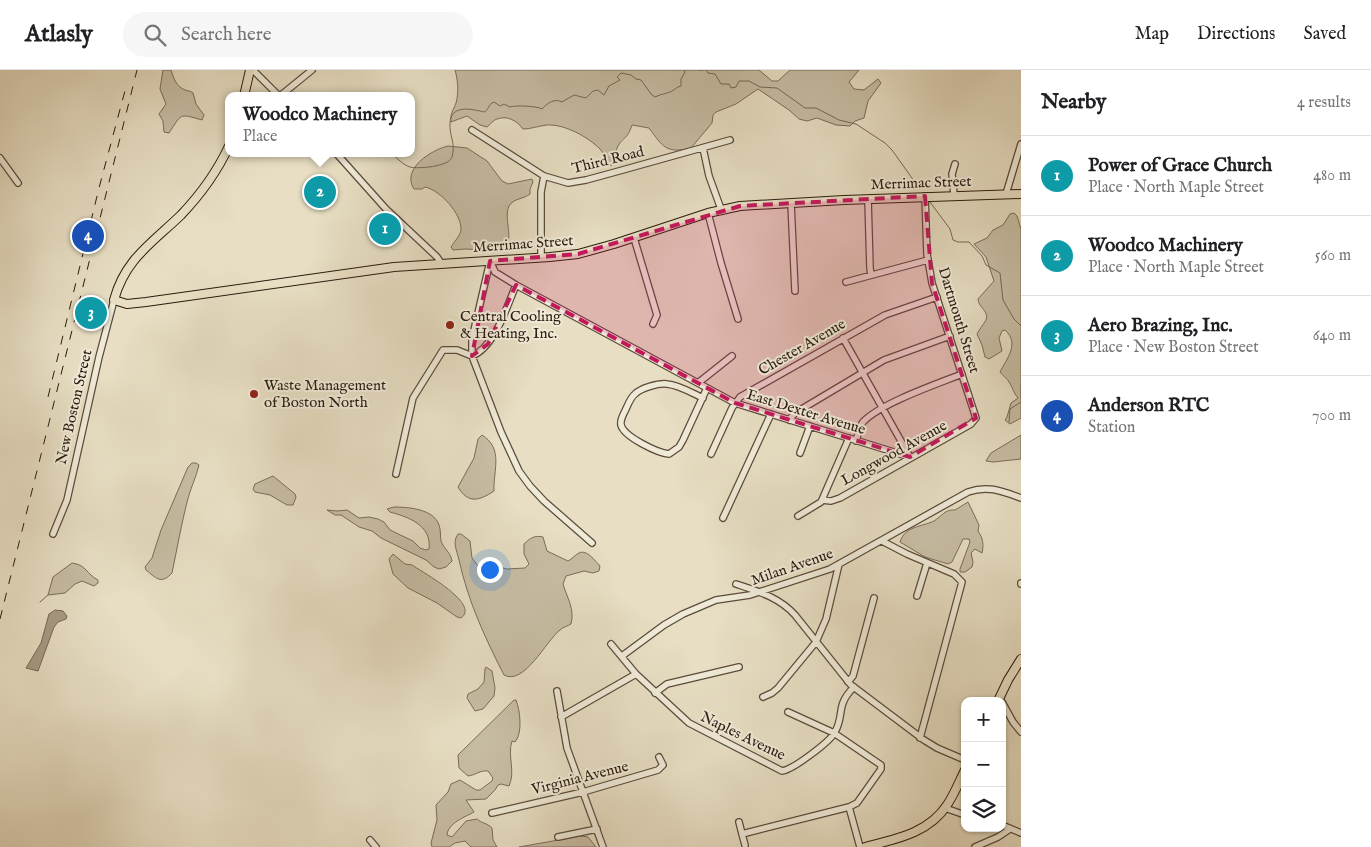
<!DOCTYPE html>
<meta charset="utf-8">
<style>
body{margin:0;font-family:"IM FELL English",serif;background:#f6f6f6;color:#202124}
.controls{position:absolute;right:15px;bottom:15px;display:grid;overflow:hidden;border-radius:10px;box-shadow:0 1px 4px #0004}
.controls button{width:45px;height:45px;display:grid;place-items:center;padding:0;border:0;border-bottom:1px solid #e0e0e0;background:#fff;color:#202124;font:25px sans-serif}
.you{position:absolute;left:489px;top:499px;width:18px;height:18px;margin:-12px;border:4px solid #fff;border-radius:50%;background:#1a73e8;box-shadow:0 0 0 8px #1a73e833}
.badge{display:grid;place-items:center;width:32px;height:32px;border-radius:50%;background:#111827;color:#fff;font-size:16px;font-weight:700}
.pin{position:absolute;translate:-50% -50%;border:2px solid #fff;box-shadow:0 1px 5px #0006}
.popup{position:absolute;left:225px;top:22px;width:190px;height:65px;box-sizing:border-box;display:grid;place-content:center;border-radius:10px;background:#fff;filter:drop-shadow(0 1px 4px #0005);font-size:16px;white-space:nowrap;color:#757577}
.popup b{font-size:19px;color:#202124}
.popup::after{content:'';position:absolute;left:50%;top:100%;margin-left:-10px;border:10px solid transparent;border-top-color:#fff}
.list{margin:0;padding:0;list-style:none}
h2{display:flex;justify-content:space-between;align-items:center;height:65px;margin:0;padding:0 20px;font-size:21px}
h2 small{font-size:16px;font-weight:400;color:#757577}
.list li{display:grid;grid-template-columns:32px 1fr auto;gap:15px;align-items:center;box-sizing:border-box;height:80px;padding:0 20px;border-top:1px solid #e0e0e0}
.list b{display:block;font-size:19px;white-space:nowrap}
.list p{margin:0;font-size:16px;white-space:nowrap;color:#757577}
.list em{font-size:16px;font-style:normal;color:#757577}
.icon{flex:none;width:28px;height:28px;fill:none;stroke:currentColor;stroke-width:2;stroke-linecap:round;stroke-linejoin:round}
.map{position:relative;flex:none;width:1021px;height:777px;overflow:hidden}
header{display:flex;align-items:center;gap:30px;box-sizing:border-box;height:70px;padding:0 25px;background:#fff;border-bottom:1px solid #e0e0e0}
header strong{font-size:24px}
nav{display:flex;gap:28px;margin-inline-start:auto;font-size:18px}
.search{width:350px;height:45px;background:#f6f6f6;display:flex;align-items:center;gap:12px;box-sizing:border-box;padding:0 18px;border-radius:28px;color:#757577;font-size:19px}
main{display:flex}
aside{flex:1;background:#fff}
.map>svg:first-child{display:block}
</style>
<header>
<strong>Atlasly</strong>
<div class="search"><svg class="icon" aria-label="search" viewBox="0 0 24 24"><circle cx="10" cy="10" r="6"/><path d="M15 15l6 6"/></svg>Search here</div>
<nav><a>Map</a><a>Directions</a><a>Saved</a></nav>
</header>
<main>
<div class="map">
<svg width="1021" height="777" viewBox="0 0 1021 777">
<rect width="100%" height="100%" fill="#e7dec3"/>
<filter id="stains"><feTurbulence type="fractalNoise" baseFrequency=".004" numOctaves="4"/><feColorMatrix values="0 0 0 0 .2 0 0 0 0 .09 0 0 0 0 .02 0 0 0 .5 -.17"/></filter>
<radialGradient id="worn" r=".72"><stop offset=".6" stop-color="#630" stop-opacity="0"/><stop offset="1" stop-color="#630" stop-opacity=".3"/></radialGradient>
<path fill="#c7bda4" stroke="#7a6c59" d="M163,0H171C173,8 177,17 185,20C188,21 191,21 193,23L196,34L204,45L202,50C178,43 182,44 169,63L164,62L163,51L159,44L166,34L160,19Z
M455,0H759L772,11H778L790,0H859L849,12L854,19L864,20L878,9L881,13L868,31L864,48L855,51L850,56L836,55L817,48L807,51L799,49L789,40L758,19L736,34L716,42L713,45L712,53L691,78C666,84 663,77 649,58L632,55C627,70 624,66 618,76C614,83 617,90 611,96C606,91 605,84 600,79C588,67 565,54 547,55C538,56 531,59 523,59C517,51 508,45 497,49C493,50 491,54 487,57L480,55L467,46L451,52C450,44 453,41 456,33C459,23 458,10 455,0Z
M448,76L467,78L487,91L502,111L508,114L532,109L533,112L530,119V124C524,129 514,128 509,136C503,149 515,169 504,179L487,180L465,179L453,180L451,177C454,172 460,166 461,160C462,144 440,120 425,117L422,119H414C401,99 431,80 448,76Z
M1014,143L1017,146L1021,159V348L1010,354L1005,350L1007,347L1011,333L1018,328C1013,322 1013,318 1009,312C1007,308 1003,306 1000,302C1007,288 1020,274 1005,260L1002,261L999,268L1002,281L989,289L985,287L982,275L977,264C979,260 983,255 986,250C990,242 978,237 978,229L994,211L986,187L974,174L987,168L993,160L1003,155L1010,144Z
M482,365C504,379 493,400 494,421C479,431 468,434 458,417L474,388L478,369Z
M1021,365V389L993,392L986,391L991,383Z
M192,393H196L199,395C196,408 190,419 187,432C181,456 177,479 172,503C161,515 156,508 146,500L145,497L152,488L161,460L188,397Z
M273,406L295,424L296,427L293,435H287L270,425L255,422L253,419L255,414Z
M968,432L979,455L978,461C983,468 984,475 982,483L975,479L971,483L973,492L972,497L965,502H960V499L970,472L969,469H963L952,492L948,494L925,487L900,472C905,456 921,457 934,451C942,446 945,439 955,440Z
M394,437C408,437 434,439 439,455C441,460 440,466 441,471C444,479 451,483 452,491L446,497L439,499L434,497L426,490L381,468L372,461L359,457L341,445H335L327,440L337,441L347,440L359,448L369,447L378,449L384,452L390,460L413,471L420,478L426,480L429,479C432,455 408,447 390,442L387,439Z
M458,464H461L470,471L472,488L478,496H495L507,499L525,498L529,494L524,484V474C530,468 535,465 543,467L547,481L568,491C572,489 575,485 579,483C587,479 595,491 600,496L599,501L593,503L584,501L566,506L563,514C567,528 575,539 571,554C568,556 563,557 560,560C546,571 524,616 504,605C485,568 468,531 459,490C457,481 452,472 458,464Z
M393,484L405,494L412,495C422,502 481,534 461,548L457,547L437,533L408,518L393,504L389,489Z
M72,493C87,495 86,504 98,510V513L94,516L82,511L75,514L65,523L48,525L53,507Z
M486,597L492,601L495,618L494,626L483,639L475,641L467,628L468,624L478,619L484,612L485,599Z
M514,630H516C520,640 523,663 515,672L512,671C507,686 516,701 509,716L501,714L498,715L495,720L486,729L466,730L474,742C465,747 448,753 447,765L452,767L466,751L477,749C481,753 487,753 492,758L493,770L497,777H471L465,771L455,773L449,777H432L431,773L437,750L436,735L448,722L451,714L460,710L476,720H480L492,711L493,708L488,701C480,700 476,705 468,706L459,698L458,685Z
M581,766L588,767L596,777H519Z"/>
<path fill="#a79b85" stroke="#766755" d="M55,540L63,541L67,546L66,549L58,552L54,557L38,601L26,598L41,573L49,544Z"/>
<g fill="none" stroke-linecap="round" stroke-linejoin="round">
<path stroke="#766755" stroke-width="1" d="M699,0H703
M706,0L708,3L715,4L721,14H729L731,18L736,17L739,11H749L760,17L777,18L805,38H816L839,50L856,54L885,73L892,80L919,118
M294,22L297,26
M391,83C397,88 403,95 410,97C417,99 449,97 452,87C456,74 449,65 450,53C451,34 472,39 484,42C489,40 488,34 494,32L500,36L504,34L510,37C514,35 538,36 542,39C547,33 555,28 562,32L574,25L586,28L593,21L598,20L604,25L609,16L620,10L617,7L621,3L631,5L636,9L641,10L651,24L655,27C661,24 665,24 670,22C675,20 676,17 681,16V9L685,2L684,0
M930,132L950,159L953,170L958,172H969L982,186L986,195L1000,203L1003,230L1014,249L1021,256
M1021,314V324
M1021,326V328
M1009,352L1010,339L1021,332
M40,532L48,525"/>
<defs>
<path id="minor" d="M253,0L279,26
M280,26L312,0
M472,60L544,106L568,113L586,110L619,101L730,70
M703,78L709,106L721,139
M336,83L386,139L437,187L441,193
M0,88L18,113
M1006,124L1021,74
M954,125L952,104L955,94
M868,129L870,198L871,205
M791,133L795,221
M708,143L721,193L738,249
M634,168L657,245L653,254
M541,188V122L544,106
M490,191L495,202L516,215L735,333L910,387
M490,191L472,269V286L501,362L519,401L530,416L544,431L592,473
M846,212L928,190
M843,268L910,387
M698,313L732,286
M703,328C692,323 679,315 667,314C658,313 641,318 635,324C630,328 628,335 625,341C623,345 620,350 621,355C624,367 658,383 669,384L679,377L683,370L707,318
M789,350L795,343L884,290L950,266
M856,371C858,365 859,357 863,352C881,333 937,314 962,304
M800,383L810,356
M711,384L732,338L740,327L885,245L937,227
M396,404L413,328L443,280H457L472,286C495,277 507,236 516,215
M822,430L831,431L840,428L971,354L976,348L932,213L927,184L925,126
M798,446L821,432L849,368
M723,448L771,344
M53,464L67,430L99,287L114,230
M882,471L907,484L954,504L962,512L920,668
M736,514C757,521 779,527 795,545L851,615L924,670L937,678L965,690
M1021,514V513
M917,526L927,493
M611,574L636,604L689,653L782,701C792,700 830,672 835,662C845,644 835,636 854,617
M622,586L664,555L683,544L716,530L750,525L830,499L968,422C988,415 1002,421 1021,428
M848,612L853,606L874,528
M557,621L567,678L603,777
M655,623L667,614L739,597
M763,627L772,623L778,618L816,572L826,549L839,494
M1002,632L1013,652L1021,662
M788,642L834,663L881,695V699L857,733L849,737L860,777
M561,647L636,604
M945,738L965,745
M492,743L583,722L658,700L663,695L659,687
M739,752L742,764
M1002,755L1021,763
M558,767L597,759
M370,770L376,777
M745,775L742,764L849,737
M975,777L998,767L1010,759"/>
<path id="major" d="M244,26L250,0
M229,76C217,102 201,124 181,145C152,173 125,189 114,230L127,234L146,232L394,197L550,187L578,184L614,174L708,143L740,136L844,130L1021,124
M998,631L1008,610L1021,589
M865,777C896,769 929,763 947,735C954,725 959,712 965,700"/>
</defs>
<use href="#minor" stroke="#5b4b3b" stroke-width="8"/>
<use href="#major" stroke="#2c1a0e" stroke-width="10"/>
<use href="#minor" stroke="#efead8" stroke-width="5.5"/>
<use href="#major" stroke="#e7dec3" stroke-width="8"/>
<path stroke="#2c1a0e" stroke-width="1" stroke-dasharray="9 9" stroke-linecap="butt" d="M48,327L99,118L126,17
M0,549L137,0"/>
</g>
<path fill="#c2185b" fill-opacity="0.2" stroke="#c2185b" stroke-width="4" stroke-dasharray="10 6" stroke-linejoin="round" d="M925,126L932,213L976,348L910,387L735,333L516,215L488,274L472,286L490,191L578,184L740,136Z"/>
<g fill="#8f2418" stroke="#efead8" stroke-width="2">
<circle cx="450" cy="255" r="5"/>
<circle cx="254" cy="324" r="5"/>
</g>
<g text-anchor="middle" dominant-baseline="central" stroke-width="4" stroke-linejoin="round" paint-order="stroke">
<g font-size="15" fill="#2c1a0e" stroke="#efead8">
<text transform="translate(608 90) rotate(-14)">Third Road</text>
<text transform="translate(921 113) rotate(-2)">Merrimac Street</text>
<text transform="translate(523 174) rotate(-4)">Merrimac Street</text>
<text transform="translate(959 250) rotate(73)">Dartmouth Street</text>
<text transform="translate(802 277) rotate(-30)">Chester Avenue</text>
<text transform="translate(74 337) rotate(-77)">New Boston Street</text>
<text transform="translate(806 342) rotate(17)">East Dexter Avenue</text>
<text transform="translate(894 383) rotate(-29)">Longwood Avenue</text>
<text transform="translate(792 497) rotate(-19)">Milan Avenue</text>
<text transform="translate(743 666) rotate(26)">Naples Avenue</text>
<text transform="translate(580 708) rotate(-14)">Virginia Avenue</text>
</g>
<g font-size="15" fill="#2c1a0e" stroke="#efead8" text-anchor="start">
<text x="460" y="246">Central Cooling<tspan x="460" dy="17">&amp; Heating, Inc.</tspan></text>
<text x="264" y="315">Waste Management<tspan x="264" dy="17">of Boston North</tspan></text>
</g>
</g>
<rect width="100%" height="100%" filter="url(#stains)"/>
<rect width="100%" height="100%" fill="url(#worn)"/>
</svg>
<div class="controls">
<button>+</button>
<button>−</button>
<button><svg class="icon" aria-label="layers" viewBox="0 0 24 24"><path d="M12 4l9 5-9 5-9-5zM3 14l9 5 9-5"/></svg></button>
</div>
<div class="you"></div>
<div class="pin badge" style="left:385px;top:159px;background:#0f9aa8">1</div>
<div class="pin badge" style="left:320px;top:122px;background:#0f9aa8">2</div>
<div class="popup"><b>Woodco Machinery</b>Place</div>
<div class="pin badge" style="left:91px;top:243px;background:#0f9aa8">3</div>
<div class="pin badge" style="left:88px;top:166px;background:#1a4fb4">4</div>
</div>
<aside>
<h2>Nearby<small>4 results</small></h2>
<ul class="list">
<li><span class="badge" style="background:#0f9aa8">1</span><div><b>Power of Grace Church</b><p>Place · North Maple Street</p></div><em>480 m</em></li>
<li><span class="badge" style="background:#0f9aa8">2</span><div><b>Woodco Machinery</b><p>Place · North Maple Street</p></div><em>560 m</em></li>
<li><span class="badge" style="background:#0f9aa8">3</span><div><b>Aero Brazing, Inc.</b><p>Place · New Boston Street</p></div><em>640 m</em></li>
<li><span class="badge" style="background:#1a4fb4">4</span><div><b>Anderson RTC</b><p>Station</p></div><em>700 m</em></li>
</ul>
</aside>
</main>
